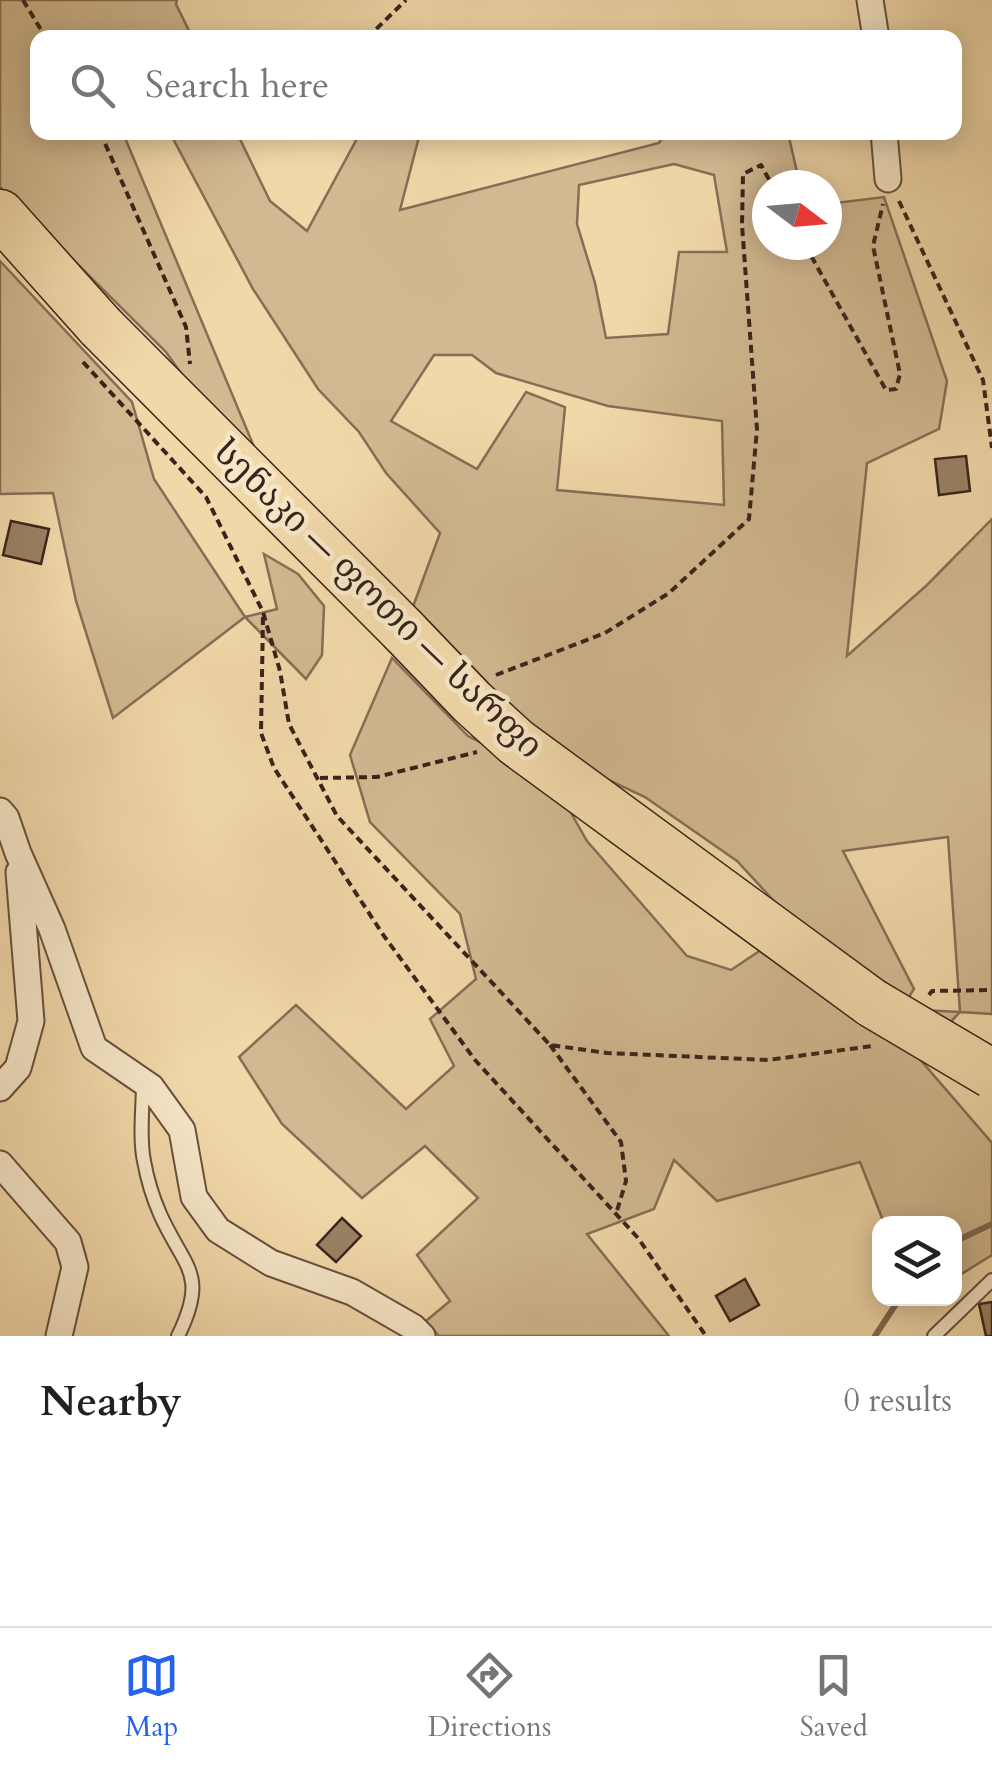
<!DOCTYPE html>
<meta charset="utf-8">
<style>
body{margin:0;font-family:Cardo,"Noto Serif Georgian",serif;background:#f6f6f6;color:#222}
.controls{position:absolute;right:30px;bottom:30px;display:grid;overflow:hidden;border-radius:20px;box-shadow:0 5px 25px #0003}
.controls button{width:90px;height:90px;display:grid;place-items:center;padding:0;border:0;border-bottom:2px solid #e0e0e0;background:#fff;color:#222;font:50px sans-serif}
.compass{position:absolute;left:752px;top:170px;width:90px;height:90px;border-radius:50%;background:#fff;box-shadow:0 5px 25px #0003;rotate:106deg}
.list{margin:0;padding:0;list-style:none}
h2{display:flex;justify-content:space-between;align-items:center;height:130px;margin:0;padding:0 40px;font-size:42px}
h2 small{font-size:32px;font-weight:400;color:#767676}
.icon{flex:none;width:55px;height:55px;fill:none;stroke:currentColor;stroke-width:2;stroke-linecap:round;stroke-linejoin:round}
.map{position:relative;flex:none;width:992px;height:1336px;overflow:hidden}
.search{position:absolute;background:#fff;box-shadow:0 5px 25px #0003;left:30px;right:30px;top:30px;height:110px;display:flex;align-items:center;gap:25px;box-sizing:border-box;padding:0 35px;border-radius:20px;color:#767676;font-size:38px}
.sheet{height:290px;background:#fff}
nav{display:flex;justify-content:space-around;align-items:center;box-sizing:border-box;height:140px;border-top:2px solid #e0e0e0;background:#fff;font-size:28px;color:#767676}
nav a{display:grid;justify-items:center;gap:5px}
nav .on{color:#2563eb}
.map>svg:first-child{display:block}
</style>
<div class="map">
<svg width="992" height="1336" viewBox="0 0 992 1336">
<rect width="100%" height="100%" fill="#f1d8a9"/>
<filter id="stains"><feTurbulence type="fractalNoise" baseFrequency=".002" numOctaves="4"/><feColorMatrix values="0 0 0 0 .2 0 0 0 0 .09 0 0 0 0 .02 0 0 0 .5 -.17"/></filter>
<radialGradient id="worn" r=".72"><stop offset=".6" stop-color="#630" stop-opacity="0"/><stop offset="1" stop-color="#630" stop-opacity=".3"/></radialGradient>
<path fill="#d2b991" stroke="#866e56" stroke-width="2.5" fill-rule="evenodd" d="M0,0H177L176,4L192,37L38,38V132L123,133L265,473L244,462L166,352L0,187Z
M666,132L788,133L800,185H767V245H827V204L884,197L947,381L939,429L867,463L847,656L927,585L992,519V1014L960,1012L918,1057L992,1143V1255L955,1278L954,1224L884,1223L860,1162L717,1201L674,1160L654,1209L587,1234L669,1336H439L426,1321L450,1301L417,1255L478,1198L425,1146L362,1198L282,1124L239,1057L296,1005L406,1109L454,1066L430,1019L476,979L460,914L370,822L350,755L392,658L468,736L528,767L566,804L587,841L687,956L731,970L761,950L813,943L737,861L645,797L543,749L407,623L440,533L386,473L359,432L318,389L253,289L170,133H237L270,201L307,231L360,133H420L400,210L659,143ZM674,164L714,175L727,252H679L668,334L606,338L595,283L577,224L579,185ZM434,355H472L496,373L608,406L722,421L724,505L557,490L565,407L526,392L477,469L391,421ZM948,837L960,1012L901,1009L914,989L843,851Z
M0,261L132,402L154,479L245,617L277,609L264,554L298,574L324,606L322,655L306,679L245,617L113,718L76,601L53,493L0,494Z"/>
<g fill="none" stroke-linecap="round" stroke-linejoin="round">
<path stroke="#826b53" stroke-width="6" d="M954,1242L992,1224
M875,1336L900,1298"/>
</g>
<path fill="#998265" stroke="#39241b" stroke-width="2.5" d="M966,456L970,491L939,495L935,459Z
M11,521L49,529L41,564L3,555Z
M342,1218L361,1236L336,1262L317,1245Z
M745,1279L759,1305L730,1321L716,1296Z
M992,1302V1336H986L979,1304Z"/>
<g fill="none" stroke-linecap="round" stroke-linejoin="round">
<defs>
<path id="lane" d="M143,1083C143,1107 139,1137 144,1161C147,1178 153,1198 160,1214C184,1268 209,1273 178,1336
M934,1336L992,1280"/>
<path id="street" d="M870,0L876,38
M884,132L888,179
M0,811L6,818L18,853L52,929L94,1048L151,1087L182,1130L194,1197L218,1230L271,1263L352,1292L413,1327L422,1336
M0,1088L18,1068L31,1021L19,872
M0,1164L68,1242L75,1267L59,1336"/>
<path id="highway" d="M0,214L100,326
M404,631L472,702L516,742L872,1003"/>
</defs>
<use href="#lane" stroke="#67513e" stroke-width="16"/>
<use href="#street" stroke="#67513e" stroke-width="29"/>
<use href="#highway" stroke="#39241b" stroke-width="51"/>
<path stroke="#39241b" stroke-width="4" stroke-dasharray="8 5" stroke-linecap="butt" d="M23,0L46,38
M367,38L406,0
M100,132L186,327L190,364
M899,201L983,380L992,448
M805,245L886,390L896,389L900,374L873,246L883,204
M83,362L206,497L263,612L280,671L289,724L337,816L550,1045L607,1053L768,1060L872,1046
M263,617L261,733L274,768L384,936L475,1060L638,1238L706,1336
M496,675L605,633L669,593L749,519L757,429L742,225L743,174L761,165L772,185
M320,778L377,777L477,752
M929,995L932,991L992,990
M550,1045L621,1142L626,1181L616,1214"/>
<use href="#lane" stroke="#f6e6c7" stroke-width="12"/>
<use href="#street" stroke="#f6e6c7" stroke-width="25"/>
<use href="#highway" stroke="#f1d8a9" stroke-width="48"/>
<defs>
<path id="highway-bridge" d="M100,326L404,631
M872,1003L992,1074"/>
</defs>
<use href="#highway-bridge" stroke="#39241b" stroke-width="51" stroke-linecap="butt"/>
<use href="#highway-bridge" stroke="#f1d8a9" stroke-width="48"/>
</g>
<g text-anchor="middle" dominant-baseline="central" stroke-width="9" stroke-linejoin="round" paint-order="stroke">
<g font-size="35" fill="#39241b" stroke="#f6e6c7">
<text transform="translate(378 599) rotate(44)">სენაკი — ფოთი — სარფი</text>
</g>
</g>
<rect width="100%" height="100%" filter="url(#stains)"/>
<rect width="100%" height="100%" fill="url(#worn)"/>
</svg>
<div class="controls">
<button><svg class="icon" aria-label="layers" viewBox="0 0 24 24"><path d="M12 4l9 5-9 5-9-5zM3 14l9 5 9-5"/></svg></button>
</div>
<svg class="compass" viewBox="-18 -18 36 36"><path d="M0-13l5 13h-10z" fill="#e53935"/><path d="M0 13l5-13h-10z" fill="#767676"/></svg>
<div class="search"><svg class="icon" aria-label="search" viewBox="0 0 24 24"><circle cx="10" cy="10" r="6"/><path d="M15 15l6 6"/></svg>Search here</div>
</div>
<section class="sheet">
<h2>Nearby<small>0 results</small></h2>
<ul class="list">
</ul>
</section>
<nav>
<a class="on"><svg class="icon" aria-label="map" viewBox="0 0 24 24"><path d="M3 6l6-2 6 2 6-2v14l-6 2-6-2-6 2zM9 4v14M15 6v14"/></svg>Map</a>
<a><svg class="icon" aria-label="directions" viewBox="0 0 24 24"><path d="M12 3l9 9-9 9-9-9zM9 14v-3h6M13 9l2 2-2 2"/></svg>Directions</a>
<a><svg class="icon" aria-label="saved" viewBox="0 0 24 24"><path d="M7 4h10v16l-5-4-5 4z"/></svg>Saved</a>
</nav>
